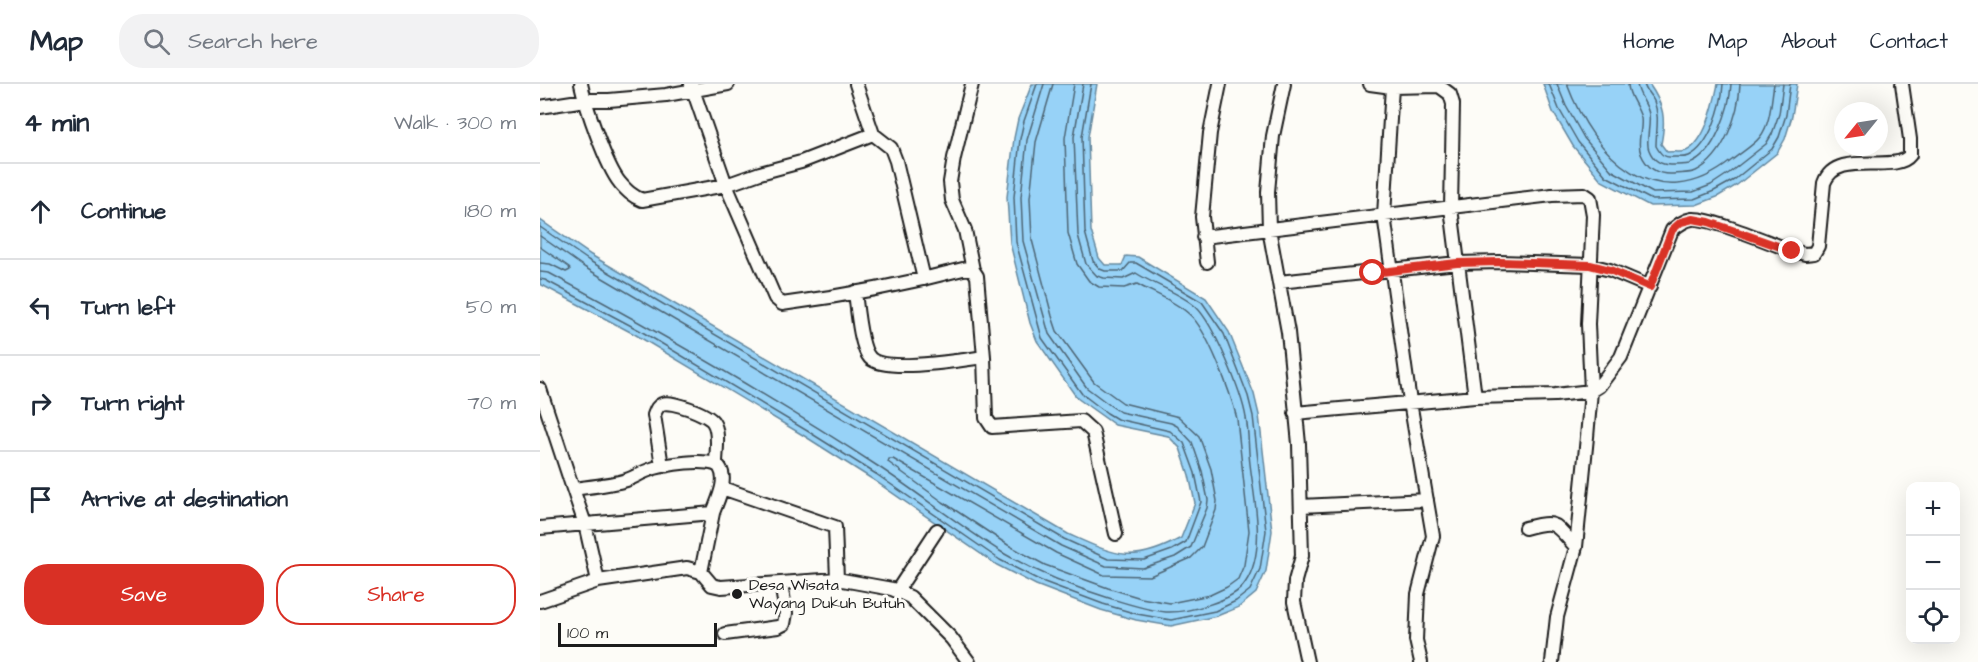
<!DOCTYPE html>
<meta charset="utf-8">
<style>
body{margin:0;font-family:"Architects Daughter",sans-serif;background:#f2f2f3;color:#1f2937}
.controls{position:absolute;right:18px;bottom:18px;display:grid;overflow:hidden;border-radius:12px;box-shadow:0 6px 24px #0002}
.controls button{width:54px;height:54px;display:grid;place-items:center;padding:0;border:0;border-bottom:2px solid #e0e1e3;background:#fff;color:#1f2937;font:30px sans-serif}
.compass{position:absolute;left:1294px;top:18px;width:54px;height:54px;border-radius:50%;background:#fff;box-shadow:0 6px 24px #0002;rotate:240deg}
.scale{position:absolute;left:18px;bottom:15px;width:159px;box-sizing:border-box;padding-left:6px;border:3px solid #1c1c1c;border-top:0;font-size:16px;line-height:21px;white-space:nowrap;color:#1c1c1c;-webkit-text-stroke:4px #fdfcf7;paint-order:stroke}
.stop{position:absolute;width:18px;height:18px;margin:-14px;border:4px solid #d93025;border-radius:50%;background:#fff}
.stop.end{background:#d93025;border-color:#fff;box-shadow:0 2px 6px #0008}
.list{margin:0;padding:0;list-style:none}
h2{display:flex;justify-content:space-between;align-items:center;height:78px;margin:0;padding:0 24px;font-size:26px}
h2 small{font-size:20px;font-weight:400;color:#747a83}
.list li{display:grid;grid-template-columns:39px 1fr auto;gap:18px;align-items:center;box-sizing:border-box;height:96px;padding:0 24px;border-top:2px solid #e0e1e3}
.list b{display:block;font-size:22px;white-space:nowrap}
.list em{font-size:20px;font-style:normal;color:#747a83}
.actions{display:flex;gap:12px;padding:18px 24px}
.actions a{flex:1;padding:14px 0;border:2px solid #d93025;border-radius:24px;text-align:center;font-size:21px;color:#d93025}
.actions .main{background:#d93025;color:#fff}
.icon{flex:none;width:33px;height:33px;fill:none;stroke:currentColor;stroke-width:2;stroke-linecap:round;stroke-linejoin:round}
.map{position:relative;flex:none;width:1438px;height:578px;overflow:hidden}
header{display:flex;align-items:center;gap:36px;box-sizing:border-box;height:84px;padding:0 30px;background:#fff;border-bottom:2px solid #e0e1e3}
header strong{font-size:28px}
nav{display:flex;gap:33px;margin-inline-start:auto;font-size:21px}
.search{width:420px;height:54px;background:#f2f2f3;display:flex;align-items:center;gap:15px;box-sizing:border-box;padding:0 21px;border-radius:24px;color:#747a83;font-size:22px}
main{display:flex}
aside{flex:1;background:#fff}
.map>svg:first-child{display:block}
</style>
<header>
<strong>Map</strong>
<div class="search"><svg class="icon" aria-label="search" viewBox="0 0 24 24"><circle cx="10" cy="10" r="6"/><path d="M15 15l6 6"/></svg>Search here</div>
<nav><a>Home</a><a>Map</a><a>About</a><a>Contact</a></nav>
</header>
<main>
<aside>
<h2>4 min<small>Walk · 300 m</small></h2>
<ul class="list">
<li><svg class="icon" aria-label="ahead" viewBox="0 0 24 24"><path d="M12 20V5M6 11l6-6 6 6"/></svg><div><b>Continue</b></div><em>180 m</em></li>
<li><svg class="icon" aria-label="left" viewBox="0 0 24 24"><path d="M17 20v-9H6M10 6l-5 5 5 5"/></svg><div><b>Turn left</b></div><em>50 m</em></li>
<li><svg class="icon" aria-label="right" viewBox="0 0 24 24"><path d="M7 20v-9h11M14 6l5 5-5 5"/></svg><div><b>Turn right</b></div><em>70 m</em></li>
<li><svg class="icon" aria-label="arrive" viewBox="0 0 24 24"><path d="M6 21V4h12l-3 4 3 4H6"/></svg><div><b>Arrive at destination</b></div></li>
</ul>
<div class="actions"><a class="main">Save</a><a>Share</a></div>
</aside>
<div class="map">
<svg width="1438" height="578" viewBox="0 0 1438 578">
<rect width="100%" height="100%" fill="#fdfcf7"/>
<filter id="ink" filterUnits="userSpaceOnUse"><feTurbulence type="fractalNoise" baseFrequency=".0167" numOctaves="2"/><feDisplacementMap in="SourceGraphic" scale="12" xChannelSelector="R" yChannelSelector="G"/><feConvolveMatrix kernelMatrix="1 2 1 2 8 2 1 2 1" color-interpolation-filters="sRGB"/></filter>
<g filter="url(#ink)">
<path fill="#97d2f7" stroke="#66899f" stroke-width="1.5" d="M492,0H557L548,53L551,147L559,174L565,181H582L586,172L598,173L666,214L689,248L714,310L719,331L732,447L726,487L716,509L699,523L677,532L631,542L596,536L561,526L496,501L457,481L332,395L266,353L96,251L0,200V136L51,171L528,450C575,471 592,481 641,454L655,419L649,391L640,364L628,352L575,341L537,314L497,257L490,239L470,159L467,113L474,54L478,35Z
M1003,0H1109C1124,21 1126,35 1121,60L1127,68C1132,67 1141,69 1146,67C1166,58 1174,19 1178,0H1257L1252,32L1245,55L1237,69L1197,101L1177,113L1156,121L1110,122L1062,97L1033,62L1013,28Z"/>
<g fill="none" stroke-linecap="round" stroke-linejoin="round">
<path stroke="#4d6574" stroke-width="1.5" d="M513,0L496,58L490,114L492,156L512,232L517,247L554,298L583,319L639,333L659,352L671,385L677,417L676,426L662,463L651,474L610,492L564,491L516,469L353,375H349L348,378L403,418L468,461L505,481L568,504L601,514L630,519L670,511L687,503L698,495L704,481L709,447L697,335C691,310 668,246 649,230C635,217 613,209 597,200L584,204L559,203L549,197L537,180L528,149L525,54L534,0
M1009,0L1019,25L1038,58L1066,92L1112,116L1154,115L1174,107L1194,96L1232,65L1239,53L1246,31L1250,0
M1017,0L1026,22L1044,54L1071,86L1113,109L1153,108L1171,101L1189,89L1226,60L1232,50L1239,30L1243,0
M1027,0C1054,72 1116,137 1192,76C1200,69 1213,62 1220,53C1231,39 1231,17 1234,0
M1088,0C1088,13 1098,21 1101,34C1103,46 1096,58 1101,70C1107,84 1118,91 1133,90C1141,89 1149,90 1156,87C1184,73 1199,30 1200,0
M1097,0C1098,11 1107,19 1109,30C1111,42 1105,58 1109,66C1113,76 1121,81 1131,81C1137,81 1144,81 1149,80C1175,72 1190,23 1191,0
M1104,0C1106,8 1111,11 1114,17C1120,33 1116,47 1116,62C1121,71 1124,74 1134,73C1139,73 1145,74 1149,72C1170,62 1182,22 1183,0
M0,143L48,176L524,455L568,475L604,476L632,466L646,458L661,418L655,389L644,359L630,347L577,335L567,329L542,310L502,254L476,158L474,113L480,55L484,37L497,0
M0,152L44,183L521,462L566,482L603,484L635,473L651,463L667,424L668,416L662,387L652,358L637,342L631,339L580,328L571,322L547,304L509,250L483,157L481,113L487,56L504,0
M0,163L29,183L30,186L26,188L10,180L0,179
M0,188L9,189C121,249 232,313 339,383C381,411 420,442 463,469C496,488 533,503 569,514C588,520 606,526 626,528C646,529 694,517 705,499C727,467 714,415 710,380C708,365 709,349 706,334C702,309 674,240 656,223C641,209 614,201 596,189L583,195L564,194L557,192L546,180L538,151L534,53L543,0
M0,195L5,196L99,246L269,348L336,390L460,476L499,496L563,520L597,530L631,536L675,527L696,517L710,506L720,485L726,447L713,332L708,312L684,250L662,218L596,179H590L583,187H565L560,185L553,177L545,148L542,53L551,0"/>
<defs>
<path id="street" d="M41,0C46,23 66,82 80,99C87,107 92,112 102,116L186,101L220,89L261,78L333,50
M151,0L186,101L235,214L242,220C304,212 367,200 427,184L433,186L437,192L444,273L446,334L452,343L541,337L553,348L576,450
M316,0L333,50L351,64L356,77L384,195
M432,0L414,74L410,98L412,116L425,146L433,186
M744,0L733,52L728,108L729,145L748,248L759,360L762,472L755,497L754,518L767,578
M830,0L852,3L899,2L910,10L913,20L911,124L935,313
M852,3L844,131L870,318L893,452L878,510L876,556L881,578
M0,23L45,16H69L126,11L188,0
M663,153L1012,111L1044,110L1050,114L1053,131L1048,240L1051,307L1047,353L1036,463L1017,533L1012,578
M667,178L662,133L670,49L680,0
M739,198L917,179L960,178L1050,181L1070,186L1110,203
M315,208C317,223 320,264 330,274C345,289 422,276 444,273
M0,305L33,405C49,403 67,401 83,397C92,395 100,389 109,386C120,381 173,372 180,384C188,397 177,417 173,429
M755,329L935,313L1015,311L1051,307L1059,302L1081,273L1132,146C1138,141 1144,136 1152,135C1169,133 1233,160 1252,167L1265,170L1274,169L1278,162L1284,99C1296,64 1355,91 1370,71V55L1362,0
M122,382L114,331C116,326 117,322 122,320C131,316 168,330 173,338C180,348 176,368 176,380
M182,404L295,443L297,495
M33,405L45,440L58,497
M761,422L887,416
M0,444L173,429L161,488L172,501L181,503L297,495L352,505L370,513L411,554L429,578
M985,444C1018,435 1014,440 1036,463
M357,507L397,446
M0,517L58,497L147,484L161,488
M185,550L238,543L244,540L246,529L241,500"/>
</defs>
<use href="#street" stroke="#1c1c1c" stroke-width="16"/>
<use href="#street" stroke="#fdfcf7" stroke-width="12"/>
</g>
</g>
<g fill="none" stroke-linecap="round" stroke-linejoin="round" filter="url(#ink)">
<path stroke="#d93025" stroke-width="8" d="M833,189L917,179L960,178L1050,181L1070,186L1110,203L1132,146L1141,138L1153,135L1169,138L1252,167"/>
</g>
<circle fill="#1c1c1c" stroke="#fdfcf7" stroke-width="2" cx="197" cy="510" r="6"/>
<g text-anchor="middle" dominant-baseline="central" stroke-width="6" stroke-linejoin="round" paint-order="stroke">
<g font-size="16" fill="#1c1c1c" stroke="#fdfcf7" text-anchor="start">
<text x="209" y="501">Desa Wisata<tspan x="209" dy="18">Wayang Dukuh Butuh</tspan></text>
</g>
</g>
</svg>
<div class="controls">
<button>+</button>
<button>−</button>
<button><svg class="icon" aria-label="locate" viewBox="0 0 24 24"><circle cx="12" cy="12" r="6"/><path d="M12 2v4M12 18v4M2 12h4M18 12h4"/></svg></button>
</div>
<svg class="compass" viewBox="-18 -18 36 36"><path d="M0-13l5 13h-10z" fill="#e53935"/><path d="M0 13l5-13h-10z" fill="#747a83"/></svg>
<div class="scale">100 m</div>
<div class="stop" style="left:833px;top:189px"></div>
<div class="stop end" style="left:1252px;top:167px"></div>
</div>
</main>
